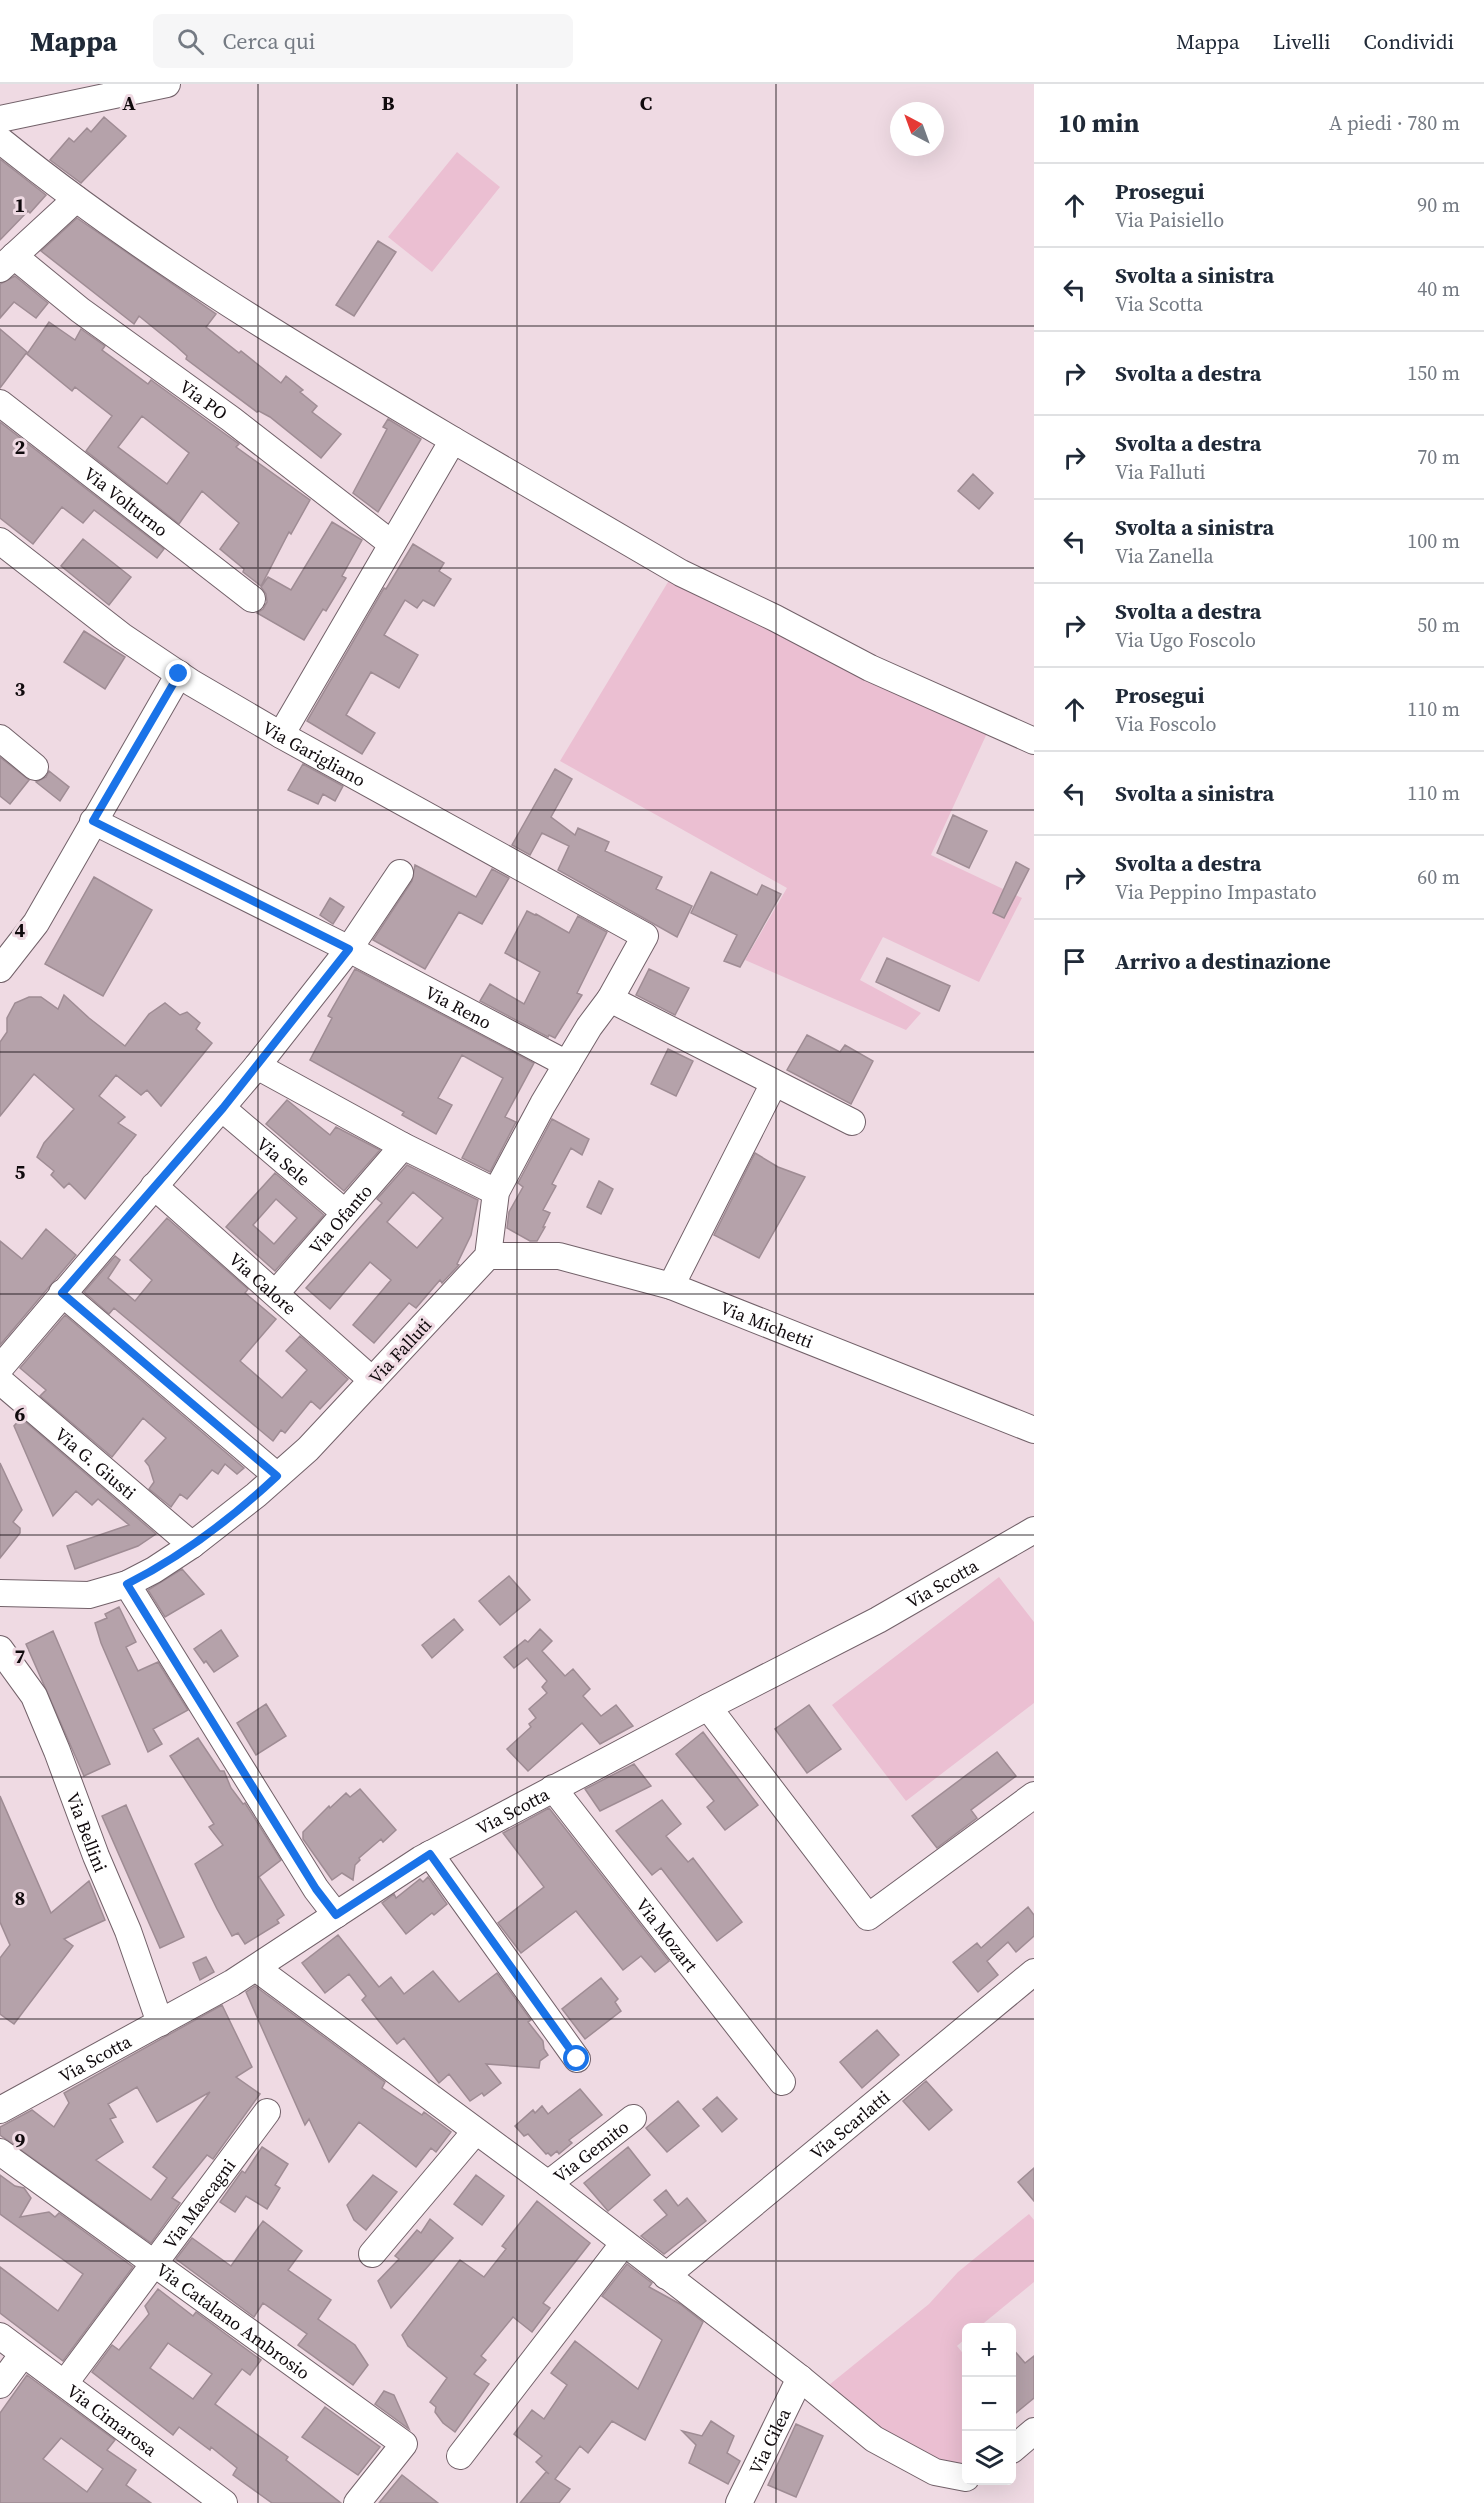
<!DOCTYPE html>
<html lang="it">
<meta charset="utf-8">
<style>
body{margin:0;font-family:"Source Serif 4",serif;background:#f6f6f7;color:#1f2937}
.controls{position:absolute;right:18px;bottom:18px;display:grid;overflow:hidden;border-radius:9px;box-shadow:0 6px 24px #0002}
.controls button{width:54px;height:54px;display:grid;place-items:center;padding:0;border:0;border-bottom:2px solid #e0e1e3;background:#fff;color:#1f2937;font:30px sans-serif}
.compass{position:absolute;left:890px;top:18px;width:54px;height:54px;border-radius:50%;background:#fff;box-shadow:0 6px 24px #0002;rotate:319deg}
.stop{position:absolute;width:18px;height:18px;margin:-14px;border:4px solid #1a73e8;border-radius:50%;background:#fff}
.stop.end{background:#1a73e8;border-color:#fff;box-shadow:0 2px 6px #0008}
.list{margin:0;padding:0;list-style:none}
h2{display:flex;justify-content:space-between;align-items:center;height:78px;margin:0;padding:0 24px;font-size:26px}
h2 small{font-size:20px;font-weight:400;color:#747a83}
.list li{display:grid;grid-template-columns:39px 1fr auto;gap:18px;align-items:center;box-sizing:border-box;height:84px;padding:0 24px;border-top:2px solid #e0e1e3}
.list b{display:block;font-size:22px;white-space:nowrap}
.list p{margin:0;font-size:20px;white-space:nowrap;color:#747a83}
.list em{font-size:20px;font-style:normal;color:#747a83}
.icon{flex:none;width:33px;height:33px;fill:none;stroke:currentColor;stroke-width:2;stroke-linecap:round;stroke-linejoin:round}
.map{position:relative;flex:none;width:1034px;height:2419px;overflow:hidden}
header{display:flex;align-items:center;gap:36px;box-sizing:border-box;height:84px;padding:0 30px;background:#fff;border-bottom:2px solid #e0e1e3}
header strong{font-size:28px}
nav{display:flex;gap:33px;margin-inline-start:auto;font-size:21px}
.search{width:420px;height:54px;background:#f6f6f7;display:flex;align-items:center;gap:15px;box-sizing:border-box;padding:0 21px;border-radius:9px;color:#747a83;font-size:22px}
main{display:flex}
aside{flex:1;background:#fff}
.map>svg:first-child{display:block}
</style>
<header>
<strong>Mappa</strong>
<div class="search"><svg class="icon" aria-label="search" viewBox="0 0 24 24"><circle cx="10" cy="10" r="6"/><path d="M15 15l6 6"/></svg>Cerca qui</div>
<nav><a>Mappa</a><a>Livelli</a><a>Condividi</a></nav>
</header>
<main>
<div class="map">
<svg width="1034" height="2419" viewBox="0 0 1034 2419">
<rect width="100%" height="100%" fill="#efdae3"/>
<path fill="#ebbfd2" d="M457,68L500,103L432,188L388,153Z
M671,493L988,647L931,771L1022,814L979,898L883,853L860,896L921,929L906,946L745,876L787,804L560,677Z
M999,1493L1034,1538V1619L906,1717L832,1621Z
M1029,2130L1034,2136V2198L979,2243L966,2244V2254L957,2262L966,2273V2383L956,2385L884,2348L829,2301L929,2220L958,2188Z"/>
<path fill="#b5a2aa" stroke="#9f8c94" stroke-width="1.5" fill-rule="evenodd" d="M104,33L126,52L81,99L50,76L69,54L74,58L87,44L91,48Z
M0,75L46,111L30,129L28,127L0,156Z
M77,134L216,230L206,243L239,269L241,267L281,299L286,292L303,306L300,308L317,322L312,328L341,350L321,374L270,333L259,327L257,328L186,275L187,272L176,262L139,232L134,240L41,167Z
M378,157L396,168L354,232L336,221Z
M15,192L48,219L36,234L14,218L0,234V200Z
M49,238L75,256L81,245L105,262L102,266L148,300L151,296L239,360L236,363L310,416L291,450L289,448L261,502L243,488L244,485L220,465L239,439L202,407L179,440L86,367L112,332L75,303L72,307L27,270ZM142,332L189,369L167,400L118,363Z
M0,245L27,268L0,304Z
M388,335L421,355L378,428L353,409L387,345L383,343Z
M0,338L164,465L157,474L94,426L83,439L62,423L33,460L0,434Z
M973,390L993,409L979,425L958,407Z
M332,438L362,456L342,492L346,494L326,527L323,525L304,556L257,529L263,525L267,518L266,510L261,503L268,493L291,506Z
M83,455L131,493L109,521L61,482Z
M413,460L444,479L439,487L451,495L434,522L423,516L417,524L405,516L384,551L418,571L399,604L371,588L346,631L375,649L362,670L307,637L384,504L386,505Z
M84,547L125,573L105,605L64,578Z
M0,673L29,696L10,720L0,712Z
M303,680L343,702L335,717L323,710L318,720L288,706Z
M555,685L572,695L551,733L575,751L578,744L609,758L605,767L662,793L656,805L692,822L677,853L558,786L569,762L542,749L530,771L512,761Z
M49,687L69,703L60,717L36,698L46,693Z
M953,731L987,747L969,784L937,769Z
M1016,778L1029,785L1004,834L993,829Z
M415,781L476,813L492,785L509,794L482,840L459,828L425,885L373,856L412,797Z
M711,788L757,811L762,801L781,810L740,883L724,877L737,851L691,829Z
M94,793L152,826L103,912L45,880Z
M330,814L344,823L333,840L320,831Z
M527,827L535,831L536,830L569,849L578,832L607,848L577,909L582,911L555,954L549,951L548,953L480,917L490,900L524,920L540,888L505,869Z
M887,874L950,902L939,927L876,898Z
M355,885L534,979L505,1033L516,1038L490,1088L462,1074L503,994L462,971L438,1014L452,1021L436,1050L402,1031L404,1028L310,976L332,934L328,932Z
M649,885L689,904L675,931L636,911Z
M64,911L89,934L125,962L149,930L165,919L180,931L187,928L200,939L196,945L212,959L161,1022L147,1006L141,1011L116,991L99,1012L125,1033L118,1039L136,1051L85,1115L69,1099L64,1104L51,1091L54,1087L37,1073L44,1059L74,1025L34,990L0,1032V958L7,948V934L15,919L29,913H41L58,925Z
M807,951L840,968L845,961L873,977L851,1020L787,986Z
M668,965L693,977L676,1012L651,1000Z
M287,1016L330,1051L336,1043L380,1066L344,1107L266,1040Z
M552,1035L589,1055L582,1071L571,1064L552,1100L556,1102L543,1126L550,1129L543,1143H545L537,1157H530L507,1144L509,1128L523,1103L518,1099Z
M755,1069L778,1083L805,1093L759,1174L714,1151Z
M407,1081L478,1116L471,1151L457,1180L459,1181L442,1199L440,1196L416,1224L409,1219L374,1259L353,1241L391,1196L370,1178L330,1225L306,1204L382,1119L377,1115ZM413,1108L443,1134L417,1164L387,1138Z
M275,1089L324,1131L275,1187L226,1143ZM276,1115L297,1134L274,1160L253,1141Z
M599,1097L613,1105L601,1130L587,1123Z
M167,1134L248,1205L245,1209L276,1235L240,1277L282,1314L307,1286L286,1267L300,1252L348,1295L320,1325L311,1317L285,1349L281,1346L273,1357L114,1224L109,1230L84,1208L115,1172L120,1176L108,1194L135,1217L152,1196L130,1176Z
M46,1145L76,1171L0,1261V1157L22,1175Z
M65,1231L244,1384L237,1390L225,1380L218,1390L212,1386L187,1415L180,1410L171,1423L149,1405L154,1398L149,1382L145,1377L166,1354L143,1334L112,1373L40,1312L46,1306L20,1284Z
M21,1334L156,1450L138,1462L75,1485L67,1462L129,1441L98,1415L92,1421L76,1407L53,1432L14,1342Z
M0,1379L22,1426L13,1438L20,1444V1449L0,1474Z
M182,1485L204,1510L165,1533L148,1506Z
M509,1492L530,1516L500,1541L479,1517Z
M119,1523L136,1558L126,1563L138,1587L158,1578L188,1626L153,1645L162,1660L148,1668L101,1559L95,1539L107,1534L105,1530Z
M454,1535L463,1546L432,1574L422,1561Z
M540,1545L552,1557L542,1567L565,1592L573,1585L590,1605L583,1612L601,1632L616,1621L633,1642L600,1660L582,1639L528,1687L507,1665L531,1643L529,1640L536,1634L529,1625L547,1609L542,1603L547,1597L527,1574L514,1584L504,1573L525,1556L528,1558Z
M221,1546L238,1572L214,1588L206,1577L204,1579L194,1565Z
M53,1547L110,1680L84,1692L26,1560Z
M266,1620L286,1652L256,1671L237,1639Z
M809,1621L841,1665L807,1689L775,1645Z
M703,1648L758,1721L725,1746L707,1723L714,1717L676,1670Z
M198,1654L220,1687H224L231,1704L243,1720L245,1719L281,1776L259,1793L284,1831L277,1836L279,1839L245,1860L238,1849L232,1852L217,1825L195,1780L223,1761L209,1743L214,1740L170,1672Z
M997,1668L1016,1692L971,1726L977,1734L937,1764L912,1732Z
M634,1680L651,1702L600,1727L585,1705Z
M360,1705L396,1746L383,1758L381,1755L359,1774L360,1776L355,1781L353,1796L342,1789L332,1796L303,1755V1748L329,1722L330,1724L346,1709L350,1713Z
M0,1712L51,1829L89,1797L105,1836L64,1855L73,1862L14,1940L0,1930V1874L10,1861L0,1838Z
M662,1716L681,1740L666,1752L688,1778L693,1774L742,1838L717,1857L661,1784L652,1791L616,1747Z
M126,1721L184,1853L160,1864L102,1732Z
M549,1724L669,1877L655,1888L641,1872L623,1886L576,1827L521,1869L498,1839L544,1803L503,1749Z
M428,1793L447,1820L434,1831L432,1829L406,1850L382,1819L394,1810L396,1814L420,1795L423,1798Z
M1028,1823L1034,1831V1852L1016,1868L1008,1858L987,1877L998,1891L978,1908L953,1878L977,1859L981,1864Z
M338,1851L379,1903L391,1893L404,1910L433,1887L459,1918L497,1889L531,1936L528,1938L543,1957L544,1965L548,1971L540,1977L539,1984L486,1980L501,1999L484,2012L482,2009L470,2017L449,1990L439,1999L404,1954L397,1960L362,1916L366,1912L349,1890L325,1909L302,1879Z
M206,1873L214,1888L200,1896L193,1879Z
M601,1894L618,1915L615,1918L621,1927L585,1955L562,1925Z
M255,1902L385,1998L382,2004L422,2031L424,2028L451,2048L436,2068L431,2064L416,2083L359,2038L329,2078L309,2035L305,2041L246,1908Z
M222,1921L252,1983L236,1993L260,2010L213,2075L207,2071L172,2114L180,2119L151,2159L0,2051V2043L32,2026L54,2043L69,2019L64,2009ZM137,2003L157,2038L210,2008L153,2083L167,2094L151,2116L96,2076L123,2058L110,2035L116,2033L108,2020Z
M877,1946L899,1971L862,2004L840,1978Z
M926,1997L952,2026L929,2046L903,2017Z
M580,2005L602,2031L569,2056L572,2059L559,2070L557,2067L551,2072L548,2069L546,2070L528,2050L524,2052L515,2042L533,2026L535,2029L542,2022L548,2030Z
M717,2013L737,2035L722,2048L703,2025Z
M678,2017L699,2042L667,2068L646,2044Z
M262,2063L288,2080L275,2101L280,2104L267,2125L246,2112L235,2128L220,2118L242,2087L245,2089Z
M628,2063L650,2091L608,2127L584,2099Z
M1034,2084V2117L1018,2098Z
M0,2091L15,2102L24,2104L31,2114L20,2133L49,2128L55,2133L59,2129L133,2183L63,2277L0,2229V2183L58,2227L83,2190L0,2130Z
M373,2091L397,2108L366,2146L354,2136L347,2121Z
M476,2091L504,2112L482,2141L454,2120Z
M666,2106L678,2122L687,2114L706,2137L664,2170L641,2152L667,2131L654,2116Z
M537,2117L590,2159L543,2219L550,2224L532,2248L513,2233L481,2272L486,2276L474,2290L489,2300L455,2348L443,2339L435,2328L436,2323L430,2318L447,2294L408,2262L402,2251L460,2176L484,2193L506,2165L502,2162Z
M430,2135L453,2154L391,2224L378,2197L399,2175L395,2172L417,2146L421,2149Z
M263,2137L302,2167L288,2186L331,2216L318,2235L355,2261L368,2281L353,2301L298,2261L307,2250L263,2219L254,2233L176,2175L192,2154L231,2182Z
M627,2180L652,2199L649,2203L680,2220L703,2238L645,2356L612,2337L588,2369L580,2362L555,2395L570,2405L559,2419H520L546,2388L549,2390L536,2378L542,2372L514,2350L532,2326L544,2335L567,2301L551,2289L575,2257L638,2305L662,2256L602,2212Z
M158,2205L193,2232L196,2228L261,2276L250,2291L242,2285L215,2320L288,2373L286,2376L341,2419H272L233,2391L237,2384L211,2363L210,2366L179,2343L173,2351L92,2288L112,2261L119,2266L149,2230L145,2222ZM168,2259L212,2290L193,2315L150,2284Z
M1011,2263L1025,2279L1034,2272V2314L1011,2333Z
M27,2291L115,2356L107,2366L136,2386L126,2401L151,2419H0V2329ZM61,2354L103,2385L87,2408L43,2375Z
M384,2307L394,2311L409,2345L375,2320Z
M325,2323L380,2363L358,2391L302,2353Z
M711,2337L734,2352L727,2369L740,2377L728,2400L689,2379L696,2361L682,2347L702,2352Z
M796,2340L823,2352L796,2413L768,2401Z
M402,2391L438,2419H379Z"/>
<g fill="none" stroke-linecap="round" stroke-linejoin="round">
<defs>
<g id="minor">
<path d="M0,35L167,0"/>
<path d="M0,56C141,170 297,264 453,356"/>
<path id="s1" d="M14,172L80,226L231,335L392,460"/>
<path d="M0,185L76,115"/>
<path id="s2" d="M0,319L252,515"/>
<path id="s3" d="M0,457L122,552L192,599L281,651L645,852L610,915L589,943L543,1020L496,1108L488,1172L308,1365L256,1411L192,1461L154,1486L127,1500L89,1511L0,1509"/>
<path d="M281,651L453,356L681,489L775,534L870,584L1034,657"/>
<path d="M0,654L35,683"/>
<path id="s4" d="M93,737L349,865L567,980"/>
<path d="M0,885L36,839L179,590"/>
<path d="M610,915L852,1038"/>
<path d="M257,982L403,1062L496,1108"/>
<path id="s5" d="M223,1025L344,1128"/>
<path id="s6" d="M154,1102L372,1296"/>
<path id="s7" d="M488,1172H559L671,1202L1034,1346"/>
<path d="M671,1202L774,999"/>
<path d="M62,1209L277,1392"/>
<path id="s8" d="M276,1209L403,1062"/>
<path d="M0,1284L257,982L349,865L400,789"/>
<path id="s9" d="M0,1297L192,1461"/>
<path d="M127,1500L316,1805L336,1831"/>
<path id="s10" d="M0,1565L34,1612L57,1667L96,1772L128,1847L160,1939"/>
<path d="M708,1623L868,1833L1034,1711"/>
<path id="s11" d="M553,1704L782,1998"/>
<path d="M430,1770L577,1975"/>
<path d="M256,1884L548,2100L800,2294L874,2355L935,2388L966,2394"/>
<path id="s12" d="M0,2026L232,1899L421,1775L708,1623L878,1536L1034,1446"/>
<path id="s13" d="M0,2068L404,2360L357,2419"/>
<path id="s14" d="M548,2100L633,2034"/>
<path d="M372,2170L475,2048"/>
<path id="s15" d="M666,2192L1034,1888"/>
<path id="s16" d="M0,2252L224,2419"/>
<path id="s17" d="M65,2299L267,2028"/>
<path d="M0,2301L23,2270"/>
<path d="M1012,2366L1034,2347"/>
<path d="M460,2372L624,2159"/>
<path id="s18" d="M739,2419L800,2294"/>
</g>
</defs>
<use href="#minor" stroke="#726169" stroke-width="28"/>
<use href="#minor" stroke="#fff" stroke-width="26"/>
</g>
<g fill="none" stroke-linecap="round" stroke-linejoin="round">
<path stroke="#1a73e8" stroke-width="8" d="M179,590L93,737L349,865L223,1024L62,1209L277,1392C232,1434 181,1473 127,1500L316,1805L336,1831L430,1770L577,1975"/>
</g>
<path fill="none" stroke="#100a0d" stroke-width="1.5" stroke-opacity="0.55" d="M258,0V2419M517,0V2419M776,0V2419M0,242H1034M0,484H1034M0,726H1034M0,968H1034M0,1210H1034M0,1451H1034M0,1693H1034M0,1935H1034M0,2177H1034"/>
<g text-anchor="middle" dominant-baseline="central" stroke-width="6" stroke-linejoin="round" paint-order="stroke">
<g font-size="18" fill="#100a0d" stroke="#efdae3">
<text stroke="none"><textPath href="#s1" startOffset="238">Via PO</textPath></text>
<text stroke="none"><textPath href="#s2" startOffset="160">Via Volturno</textPath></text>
<text stroke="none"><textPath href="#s3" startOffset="380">Via Garigliano</textPath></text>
<text stroke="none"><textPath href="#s4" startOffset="410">Via Reno</textPath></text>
<text stroke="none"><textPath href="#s5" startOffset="80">Via Sele</textPath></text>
<text stroke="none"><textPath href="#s8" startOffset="98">Via Ofanto</textPath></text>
<text stroke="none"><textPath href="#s6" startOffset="146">Via Calore</textPath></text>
<text stroke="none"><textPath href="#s7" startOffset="290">Via Michetti</textPath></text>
<text transform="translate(400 1267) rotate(-47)">Via Falluti</text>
<text stroke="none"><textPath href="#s9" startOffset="126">Via G. Giusti</textPath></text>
<text stroke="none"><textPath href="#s12" startOffset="1080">Via Scotta</textPath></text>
<text stroke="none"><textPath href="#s12" startOffset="594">Via Scotta</textPath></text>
<text stroke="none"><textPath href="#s10" startOffset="204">Via Bellini</textPath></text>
<text stroke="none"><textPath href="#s11" startOffset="186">Via Mozart</textPath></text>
<text stroke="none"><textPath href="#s12" startOffset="108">Via Scotta</textPath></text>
<text stroke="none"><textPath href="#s15" startOffset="238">Via Scarlatti</textPath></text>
<text stroke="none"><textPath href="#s14" startOffset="54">Via Gemito</textPath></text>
<text stroke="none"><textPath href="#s17" startOffset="224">Via Mascagni</textPath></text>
<text stroke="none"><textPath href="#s13" startOffset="288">Via Catalano Ambrosio</textPath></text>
<text stroke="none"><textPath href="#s16" startOffset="140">Via Cimarosa</textPath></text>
<text stroke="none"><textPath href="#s18" startOffset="69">Via Cilea</textPath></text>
</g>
</g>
<g font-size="20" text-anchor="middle" font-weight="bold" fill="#100a0d" stroke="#efdae3" stroke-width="6" stroke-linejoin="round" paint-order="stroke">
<text x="129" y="26">A</text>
<text x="388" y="26">B</text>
<text x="646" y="26">C</text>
<text x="20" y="128">1</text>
<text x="20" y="370">2</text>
<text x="20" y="612">3</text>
<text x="20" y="853">4</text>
<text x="20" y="1095">5</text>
<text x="20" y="1337">6</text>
<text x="20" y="1579">7</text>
<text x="20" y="1821">8</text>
<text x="20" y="2063">9</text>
</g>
</svg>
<div class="controls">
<button>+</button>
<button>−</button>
<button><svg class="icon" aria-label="layers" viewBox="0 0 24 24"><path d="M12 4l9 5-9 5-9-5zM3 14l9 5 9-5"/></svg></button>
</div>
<svg class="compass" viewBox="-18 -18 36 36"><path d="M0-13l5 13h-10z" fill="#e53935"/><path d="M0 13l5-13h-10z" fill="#747a83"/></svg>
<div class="stop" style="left:577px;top:1975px"></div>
<div class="stop end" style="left:179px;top:590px"></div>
</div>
<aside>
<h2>10 min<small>A piedi · 780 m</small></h2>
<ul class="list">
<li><svg class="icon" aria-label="ahead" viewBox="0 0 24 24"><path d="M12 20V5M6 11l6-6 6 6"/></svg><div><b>Prosegui</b><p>Via Paisiello</p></div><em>90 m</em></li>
<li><svg class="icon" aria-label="left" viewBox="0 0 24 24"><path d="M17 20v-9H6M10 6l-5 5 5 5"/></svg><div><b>Svolta a sinistra</b><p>Via Scotta</p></div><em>40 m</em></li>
<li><svg class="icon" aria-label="right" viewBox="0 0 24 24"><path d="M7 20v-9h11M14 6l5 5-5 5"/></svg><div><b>Svolta a destra</b></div><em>150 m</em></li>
<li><svg class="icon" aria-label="right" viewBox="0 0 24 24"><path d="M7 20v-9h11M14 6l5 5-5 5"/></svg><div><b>Svolta a destra</b><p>Via Falluti</p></div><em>70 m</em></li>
<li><svg class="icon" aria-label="left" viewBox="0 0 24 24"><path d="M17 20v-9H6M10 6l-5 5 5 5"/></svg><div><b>Svolta a sinistra</b><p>Via Zanella</p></div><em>100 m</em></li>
<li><svg class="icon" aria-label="right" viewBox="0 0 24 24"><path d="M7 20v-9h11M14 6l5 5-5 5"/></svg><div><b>Svolta a destra</b><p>Via Ugo Foscolo</p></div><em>50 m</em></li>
<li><svg class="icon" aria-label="ahead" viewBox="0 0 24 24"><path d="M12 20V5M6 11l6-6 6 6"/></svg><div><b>Prosegui</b><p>Via Foscolo</p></div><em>110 m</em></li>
<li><svg class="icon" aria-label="left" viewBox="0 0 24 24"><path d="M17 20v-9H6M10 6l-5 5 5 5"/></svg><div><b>Svolta a sinistra</b></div><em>110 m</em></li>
<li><svg class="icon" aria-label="right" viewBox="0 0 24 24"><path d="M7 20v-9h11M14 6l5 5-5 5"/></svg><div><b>Svolta a destra</b><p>Via Peppino Impastato</p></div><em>60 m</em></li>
<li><svg class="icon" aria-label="arrive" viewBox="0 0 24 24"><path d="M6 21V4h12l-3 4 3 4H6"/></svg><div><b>Arrivo a destinazione</b></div></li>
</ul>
</aside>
</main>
